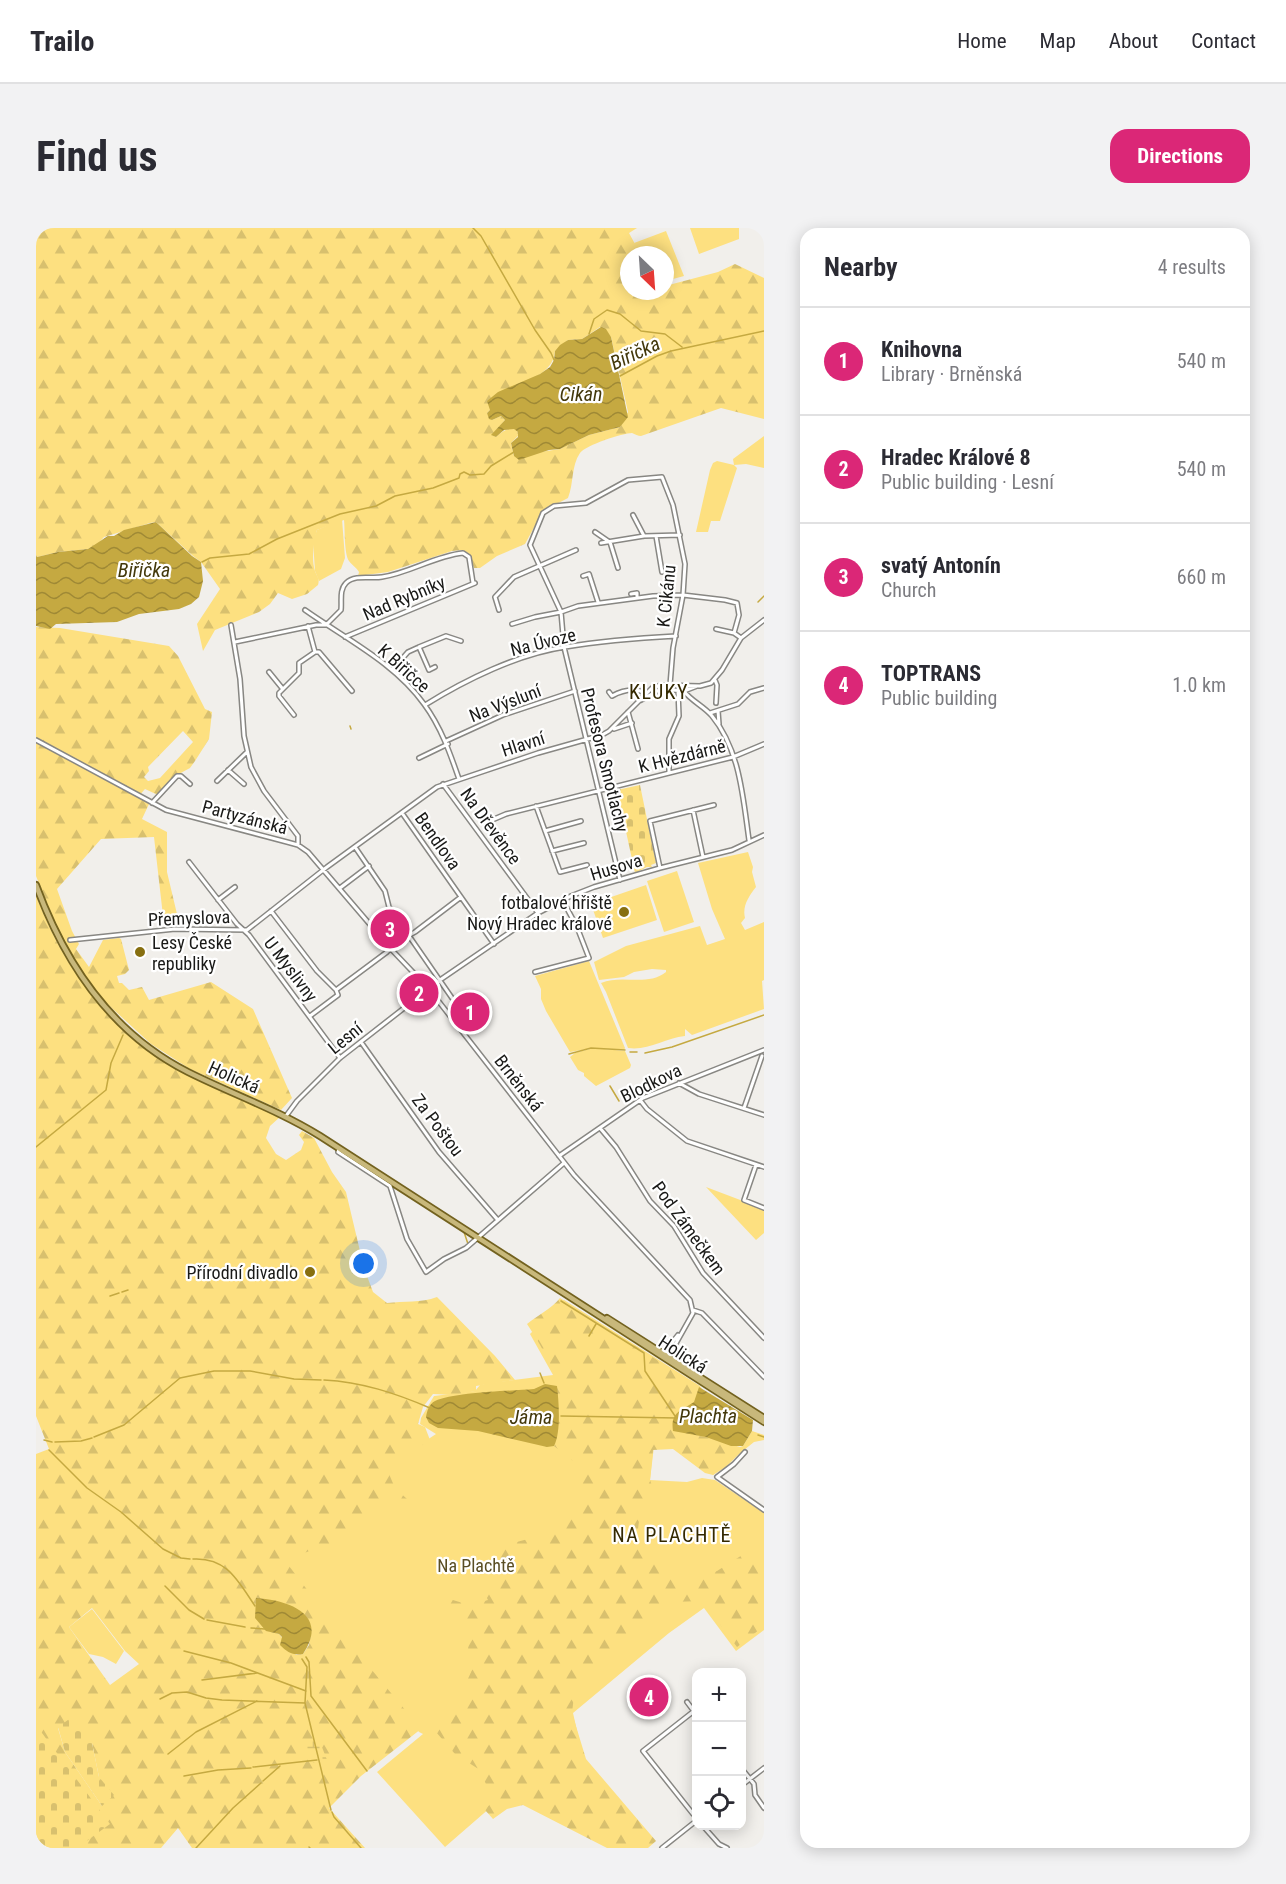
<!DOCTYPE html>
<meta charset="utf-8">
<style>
body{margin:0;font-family:"Roboto Condensed",sans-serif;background:#f2f2f3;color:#2b2b33}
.controls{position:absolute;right:18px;bottom:18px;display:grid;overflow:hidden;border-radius:12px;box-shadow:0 3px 15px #0003}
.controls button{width:54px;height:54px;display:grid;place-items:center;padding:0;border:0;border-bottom:2px solid #e1e1e2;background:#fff;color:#2b2b33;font:30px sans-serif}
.compass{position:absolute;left:584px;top:18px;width:54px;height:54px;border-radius:50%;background:#fff;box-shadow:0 3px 15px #0003;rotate:155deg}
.you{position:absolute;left:328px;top:1036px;width:21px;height:21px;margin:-15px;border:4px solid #fff;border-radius:50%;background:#1a73e8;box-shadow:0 0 0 9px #1a73e833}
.badge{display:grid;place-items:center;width:39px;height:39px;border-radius:50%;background:#db2777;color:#fff;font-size:20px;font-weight:700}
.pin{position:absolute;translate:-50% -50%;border:3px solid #fff;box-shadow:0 2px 6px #0006}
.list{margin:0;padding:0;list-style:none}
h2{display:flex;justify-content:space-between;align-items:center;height:78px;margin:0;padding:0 24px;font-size:26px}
h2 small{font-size:20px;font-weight:400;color:#7c7c81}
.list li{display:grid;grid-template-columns:39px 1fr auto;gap:18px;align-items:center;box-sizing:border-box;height:108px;padding:0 24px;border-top:2px solid #e1e1e2}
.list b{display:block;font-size:22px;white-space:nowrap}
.list p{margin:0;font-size:20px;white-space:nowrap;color:#7c7c81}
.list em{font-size:20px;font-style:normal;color:#7c7c81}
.icon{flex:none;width:33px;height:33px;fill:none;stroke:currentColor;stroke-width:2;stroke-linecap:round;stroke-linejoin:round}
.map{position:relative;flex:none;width:728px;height:1620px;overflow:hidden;border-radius:18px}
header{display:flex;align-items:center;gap:36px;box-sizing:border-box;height:84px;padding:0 30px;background:#fff;border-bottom:2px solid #e1e1e2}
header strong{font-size:28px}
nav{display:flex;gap:33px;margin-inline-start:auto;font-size:21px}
.intro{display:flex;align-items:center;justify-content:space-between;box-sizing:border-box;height:144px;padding:0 36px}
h1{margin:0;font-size:42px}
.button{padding:15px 27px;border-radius:18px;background:#db2777;color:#fff;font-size:21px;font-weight:700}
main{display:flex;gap:36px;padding:0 36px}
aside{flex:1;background:#fff;border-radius:18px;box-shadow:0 3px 15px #0003}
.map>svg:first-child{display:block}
</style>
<header>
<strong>Trailo</strong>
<nav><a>Home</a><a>Map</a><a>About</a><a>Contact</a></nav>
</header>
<div class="intro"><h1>Find us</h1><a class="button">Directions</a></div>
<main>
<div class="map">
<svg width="728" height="1620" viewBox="0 0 728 1620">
<defs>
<pattern id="forest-firs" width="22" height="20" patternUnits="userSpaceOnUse" patternTransform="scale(1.5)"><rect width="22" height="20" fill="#fde080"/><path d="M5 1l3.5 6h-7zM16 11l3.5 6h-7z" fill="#d8c06e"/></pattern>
<pattern id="wetland-marsh" width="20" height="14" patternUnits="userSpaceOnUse" patternTransform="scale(1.5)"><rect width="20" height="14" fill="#fde080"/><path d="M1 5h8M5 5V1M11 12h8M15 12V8" fill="none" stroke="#d8c06e"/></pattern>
<pattern id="cemetery-stones" width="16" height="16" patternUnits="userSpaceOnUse" patternTransform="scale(1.5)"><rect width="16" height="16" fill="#fde080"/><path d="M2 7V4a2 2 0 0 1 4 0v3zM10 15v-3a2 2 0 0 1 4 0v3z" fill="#d8c06e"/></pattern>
<pattern id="water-waves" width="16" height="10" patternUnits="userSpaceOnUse" patternTransform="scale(1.5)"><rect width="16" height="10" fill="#c5a941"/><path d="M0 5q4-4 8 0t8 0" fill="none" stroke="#9f8935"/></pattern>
</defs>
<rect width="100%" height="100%" fill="#f1efeb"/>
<path fill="#fde080" d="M654,0H703V11L663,26Z
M630,3L648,48L637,51L633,41L636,52L629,55V27H602L598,15Z
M728,208V240L710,236L698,237L697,231Z
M681,233L698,237L701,240L684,293H675L672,304H660L674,242L677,235Z
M306,291L309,330L305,341L283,353L279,343L277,313L281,302Z
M712,624L717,639L716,644L720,659C713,668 706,678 709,690L705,695L709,702L728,694V752L726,753L728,781L656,807L649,801V808C629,810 612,823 592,820L570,764L565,755C586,746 611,759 630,744V742L616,741L598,744L588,749L563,752L558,734L590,718L664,698L671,717L689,711L676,681L662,635Z
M641,643L658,694L628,704L611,653Z
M610,657L621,692L567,710L555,676Z
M553,733L589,820L588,822L558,820L589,823L595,837L594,840L560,858L548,848V845L542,842L534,829L539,825L557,820L534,824L510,783L505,771V761L499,748Z
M670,959L728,981V1005L720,1012Z
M528,1072L664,1158L704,1225L690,1239L677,1247L636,1218H618L614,1252L651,1254L666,1250L679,1252L728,1285V1402L700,1423L668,1380L633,1405L537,1485L544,1516L470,1566L409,1619L341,1544L387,1506L383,1504L246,1335L350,1239L400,1206L384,1196L385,1190L398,1168L439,1163L444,1157L453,1155L517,1147L494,1106Z
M56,1381L88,1423L80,1436L67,1429L53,1426L33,1399Z"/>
<path fill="url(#forest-firs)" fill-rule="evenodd" d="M0,0H601L593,5L605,27H593V63H629V58L682,44L699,36L728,50V191L685,180L605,208C602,208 599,206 596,205C587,205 550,217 544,225C535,238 538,255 532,270L507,283L489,316L461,328L444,340H438L432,325L426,322L416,323L352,344L322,348L323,344C320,339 316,337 313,333C308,326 309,300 308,292L281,302C278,313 275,331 279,343C281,349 284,350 282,357L271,366L256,371L242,365L234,376L223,384L179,402L167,423L161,396L184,361L165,334L157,328L120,294L114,295L68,309L61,317L52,321L22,324L1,329L0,327ZM564,99L575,109L590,175L592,184L584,199L553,207L524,221L478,228L475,215L483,207L481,202C473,198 466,204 460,209L456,207L469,192L465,188L456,192L451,185L454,182L455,171C474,153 516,154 519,123L532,112L546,111Z
M0,399L24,400L133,418L142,428L169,481L176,484L173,511L159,533L154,540L141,547L122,567L109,561L102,569L113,576L106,591L131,604V644L141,686L127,688L118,609L65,611L21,661L36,703L43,716L40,721L53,739L67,712L83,710L85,711L93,742L89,746L81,748L83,755H86L93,762L106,759L113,772L175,754L217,781L256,870L245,882L154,841L115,816L67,772L46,745L27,715L0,648ZM147,503L157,514L124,550L112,553L108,549L113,543L112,539Z
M0,667C28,742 76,806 148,845C179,862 212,874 244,889L234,898L230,910L240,926L250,932L265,922L268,914L263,907L266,903L278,910L296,944L310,964L328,1040L337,1064L351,1075C368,1073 385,1075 401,1069L459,1128L479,1152L440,1158V1163L417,1167L397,1166L387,1179L382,1196L389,1199L394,1212L368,1229L353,1246L359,1260L371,1271L350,1276L351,1279L346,1284L340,1281C324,1289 315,1306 299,1314C282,1322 263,1322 253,1338L295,1393L385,1501L325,1548L293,1580L329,1620H156L142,1600L125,1620H0V1226L13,1221L0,1188ZM56,1380L89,1423L103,1436L74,1457L33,1399ZM230,1402L275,1406L273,1417L267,1426L260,1427L243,1406ZM22,1500L56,1515L63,1549L66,1578L29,1524Z
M524,1070L663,1159L658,1174C643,1186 638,1181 639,1204L670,1209L704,1219L707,1218L716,1203L728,1207V1212L718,1214L677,1247L669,1245L637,1221L617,1222L614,1252L616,1258L604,1285L602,1301L607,1311L620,1321L638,1344L652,1353L681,1343L711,1324L728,1322V1398L701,1419L669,1376L664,1373L637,1374L607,1393L574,1426L545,1443L539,1459L536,1485L550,1531L620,1613L612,1620H571L487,1577L471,1581L457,1591L449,1582L454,1576L455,1568L444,1542L419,1526L400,1504L421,1471L428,1465C428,1455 436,1446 436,1438C436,1433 432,1429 432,1424C432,1417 434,1408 433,1400C430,1385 408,1377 395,1375L404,1368L433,1377L452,1372L438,1346L444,1340L459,1317C479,1316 499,1311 516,1297C524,1290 531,1283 541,1276L546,1244L542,1237L518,1218C522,1211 521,1203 522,1195C525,1153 514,1131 491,1096C502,1087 515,1081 524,1070Z"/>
<path fill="url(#wetland-marsh)" d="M278,1510L284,1514L291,1532L284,1537L276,1534L274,1535L269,1519V1515Z"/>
<path fill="url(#cemetery-stones)" d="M604,557L620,635L615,637L616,639H611L599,645L581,562Z
M39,1487L49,1500L56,1515L63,1549L78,1567L66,1578L29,1524L22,1499Z
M0,1497L74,1596L41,1620H0Z"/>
<path fill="url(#water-waves)" d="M565,99L570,101L575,109L592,189L584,199L553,207L524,221L513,222L483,232L478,228L475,215L482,209V204L478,201L468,202L460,209L455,207L469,192L465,188L456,192L453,191L451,185L454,182L451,173L462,164L504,146L514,139L518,132L519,123L524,117L532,112L546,111Z
M120,294L156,328L165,334L167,353L163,369L155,376L143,381L103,386L81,394L20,396L14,401L0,398V327L1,329L22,324L52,321L72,308H78L88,302Z
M509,1156L521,1158C523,1174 525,1205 518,1218L511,1219L442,1203L402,1200L393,1195L390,1189C391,1183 393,1176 399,1173C418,1164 474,1163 498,1161Z
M663,1159L717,1192L716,1203L707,1218H695L670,1209L637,1203C634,1184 646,1182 658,1174Z
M220,1370C252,1372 294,1386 267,1426C257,1428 251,1424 244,1417L246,1409L243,1406L230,1403L219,1390Z"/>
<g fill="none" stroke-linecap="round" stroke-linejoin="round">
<path stroke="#c5a941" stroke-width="1.5" d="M437,0L445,8L499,102L515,125L519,134
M553,106L558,91L571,82L584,86L605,103L629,106L646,119
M584,148L621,128L635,123L728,103
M166,334L174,330L213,326L241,311L304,286L340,278L359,268L397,260L423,250L424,246L428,244L434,247L448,246L455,238L478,224
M722,374L728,368
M314,498L315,501
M594,824H601
M609,825L636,819L728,787
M533,826L555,820L589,822
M574,858L583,873
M0,919L70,862L75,835L87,807
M428,1004L432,1016
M86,1064L92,1062
M74,1068L83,1065
M525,1073L608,1125L609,1143L639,1188
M553,1108L560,1096
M504,1145L508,1155
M288,1152C326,1154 359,1165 394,1180
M525,1188L641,1190
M722,1207L728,1209
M58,1209L88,1197L144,1150L178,1143H214L258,1151L285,1152
M8,1212L16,1214
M19,1214L45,1213L56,1210
M13,1222L51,1260L85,1284L127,1321L145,1330L154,1331
M157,1331C191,1329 202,1353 219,1378
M129,1358L153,1382L168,1391
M171,1392L209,1399
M215,1400L229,1401
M148,1423L195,1435L270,1463
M270,1429L273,1434L275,1468L331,1543
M266,1431L271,1439L269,1475L295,1582
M166,1452L221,1445
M124,1471L136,1465L151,1464L170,1470L186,1472L269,1475
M132,1526L160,1504L221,1473
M217,1539L281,1532
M148,1548L182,1542L215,1540
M227,1553L244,1538
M296,1584L298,1589L325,1620
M273,1619L274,1620
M160,1620L197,1580L225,1555"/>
<defs>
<path id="minor" d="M597,287L608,308
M559,304L572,313
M620,308L626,344
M574,314L582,340
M565,315L608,308L644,307
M547,348L553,346L562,374
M595,366L601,365V369
M269,382C310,411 359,435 388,476C405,499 414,525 423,551
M463,382L459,369L478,349L540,322
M476,396L499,389L525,384L542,378L617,368L647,367L689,372L701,375L703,387L698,405L705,410
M195,397L204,451L208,508L215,539L228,563L262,608V617
M272,398L279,424H283L316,463
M680,401L698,405
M309,409L439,355
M199,414L280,397H290L305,382C306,373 303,362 310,355C319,346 335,351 346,349C374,345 398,328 427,325L433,329L437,355
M383,419L393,442L399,439
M356,442L372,424L383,419L410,408L425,413
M233,444L246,460
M679,452L681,457L680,475
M648,463C655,473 668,478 676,488C704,522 707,570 713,612
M573,464L576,468C587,462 599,460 610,465
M605,472L625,461L648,463L661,458
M389,477C429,452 482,426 529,419C565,413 603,410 640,408
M682,483L683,496
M592,484L602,521
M674,485L702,476L714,464L728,460
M258,487L243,468V465L263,445V435L279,424
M578,501L596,495
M0,512L130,582L251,614L262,617L272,624L355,721L393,761L538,947L654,1072L657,1085L639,1117V1124L644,1135
M410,513L467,487L539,463
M383,530L412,516
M192,542L208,556
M633,545V511L643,488L642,462
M181,553L211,524
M407,556L502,685
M116,575L141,548H145L154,556
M500,578L524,644L551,637
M657,582L667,629
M366,585L458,716
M456,592L470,586L697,529L728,516
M509,603L545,593
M319,619L349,663L353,679L416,770
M516,623L548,615
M153,634L201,696L213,707L304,830
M624,640L614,593L678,577
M584,652L528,419L525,384L494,317L507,285L518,278L550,275L592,252L626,249L637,277L649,336L647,367L637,420L634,457
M304,660L333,638
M182,672L199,659
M235,683L281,743L300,762
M34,712L139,701L211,702L291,639L401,559L502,525L566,507L573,503L616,460L625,457L664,458L675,455L686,442L705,410L728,392
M499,744L553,730L541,699L527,673
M274,788L302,767L300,762L351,724L360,715L379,704L425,669
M325,814L403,924L461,991
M643,855L663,866L728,887
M604,872L611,881L651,913L728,939
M708,880L726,828
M250,888L261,873L304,830L404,752L502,685L535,668L558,659L624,640L696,622L728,607
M564,900L580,919L614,973L638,998L667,1045L728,1110
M303,921L302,924L354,958L371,1011L390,1044L408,1031L430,1020L528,935
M523,928L607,870L728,822
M720,937L708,972L728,980
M657,1082L666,1085L728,1149
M630,1127L631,1121L642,1107
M709,1224L698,1236L681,1249L728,1282
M651,1474L660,1486
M658,1483L607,1523L657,1586L660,1583
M706,1541L718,1556L719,1567L728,1580
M706,1557L728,1540
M667,1598L683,1616L691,1620
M626,1620L660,1593"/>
<path id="primary" d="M0,657C29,736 75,805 152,844C196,866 242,882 284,908L728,1194
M571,1090L728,1190"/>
</defs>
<use href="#minor" stroke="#888783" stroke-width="6"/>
<use href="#primary" stroke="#73621f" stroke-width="8"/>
<use href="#minor" stroke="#fff" stroke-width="3"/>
<use href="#primary" stroke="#c8b87b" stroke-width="4.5"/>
</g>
<g fill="#876f10" stroke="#fff" stroke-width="2">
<circle cx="588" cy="684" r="6"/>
<circle cx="104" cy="724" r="6"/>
<circle cx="274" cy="1044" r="6"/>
</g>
<g text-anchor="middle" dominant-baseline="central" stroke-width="4.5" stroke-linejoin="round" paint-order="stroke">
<g font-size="18" fill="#191917" stroke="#fff">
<text transform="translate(630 368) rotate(-84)">K Cikánu</text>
<text transform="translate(368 370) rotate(-23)">Nad Rybníky</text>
<text transform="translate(507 414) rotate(-14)">Na Úvoze</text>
<text transform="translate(368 440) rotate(42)">K Biřičce</text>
<text transform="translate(469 475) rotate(-21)">Na Výsluní</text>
<text transform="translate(487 516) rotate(-18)">Hlavní</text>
<text transform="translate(646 528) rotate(-14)">K Hvězdárně</text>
<text transform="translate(569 532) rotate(76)">Profesora Smotlachy</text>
<text transform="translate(209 589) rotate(15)">Partyzánská</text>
<text transform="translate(455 598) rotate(54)">Na Dřevěnce</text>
<text transform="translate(402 613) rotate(55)">Bendlova</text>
<text transform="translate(580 639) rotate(-17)">Husova</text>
<text transform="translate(153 690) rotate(-2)">Přemyslova</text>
<text transform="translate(255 741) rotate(53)">U Myslivny</text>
<text transform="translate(309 810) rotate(-39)">Lesní</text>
<text transform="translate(198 849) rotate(24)">Holická</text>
<text transform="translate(483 855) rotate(52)">Brněnská</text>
<text transform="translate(615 855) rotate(-26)">Blodkova</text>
<text transform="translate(402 897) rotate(53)">Za Poštou</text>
<text transform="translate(653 1000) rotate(54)">Pod Zámečkem</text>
<text transform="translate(647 1126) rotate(33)">Holická</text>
</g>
<g font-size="18" fill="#191917" stroke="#fff" text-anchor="end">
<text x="576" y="674">fotbalové hřiště<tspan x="576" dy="21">Nový Hradec králové</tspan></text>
<text x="116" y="714" text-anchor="start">Lesy České<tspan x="116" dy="21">republiky</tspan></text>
<text x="262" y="1044">Přírodní divadlo</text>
</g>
<g font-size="18" fill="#5a4e24" stroke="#fff">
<text x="440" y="1337">Na Plachtě</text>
</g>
<g font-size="20" font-style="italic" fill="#43380b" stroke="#fff">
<text transform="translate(599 125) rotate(-25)">Biřička</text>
<text x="545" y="166">Cikán</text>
<text x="108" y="342">Biřička</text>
<text x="672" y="1188">Plachta</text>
<text x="495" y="1189">Jáma</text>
</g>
<g font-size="20" letter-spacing="1.5" fill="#342900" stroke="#fff">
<text x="623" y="464">KLUKY</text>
<text x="636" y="1307">NA PLACHTĚ</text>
</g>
</g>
</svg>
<div class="controls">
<button>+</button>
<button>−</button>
<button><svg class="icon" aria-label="locate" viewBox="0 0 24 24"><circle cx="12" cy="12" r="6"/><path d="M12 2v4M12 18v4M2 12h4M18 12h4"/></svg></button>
</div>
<svg class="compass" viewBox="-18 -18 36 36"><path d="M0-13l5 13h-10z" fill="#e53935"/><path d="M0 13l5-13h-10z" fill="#7c7c81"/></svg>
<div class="you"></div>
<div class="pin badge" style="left:434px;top:784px">1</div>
<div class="pin badge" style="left:383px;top:765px">2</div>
<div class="pin badge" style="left:354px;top:701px">3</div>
<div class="pin badge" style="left:613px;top:1469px">4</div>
</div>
<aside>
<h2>Nearby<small>4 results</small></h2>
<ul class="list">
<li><span class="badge">1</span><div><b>Knihovna</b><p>Library · Brněnská</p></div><em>540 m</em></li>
<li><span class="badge">2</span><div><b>Hradec Králové 8</b><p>Public building · Lesní</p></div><em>540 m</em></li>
<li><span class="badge">3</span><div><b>svatý Antonín</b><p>Church</p></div><em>660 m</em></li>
<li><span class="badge">4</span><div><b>TOPTRANS</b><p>Public building</p></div><em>1.0 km</em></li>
</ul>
</aside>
</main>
